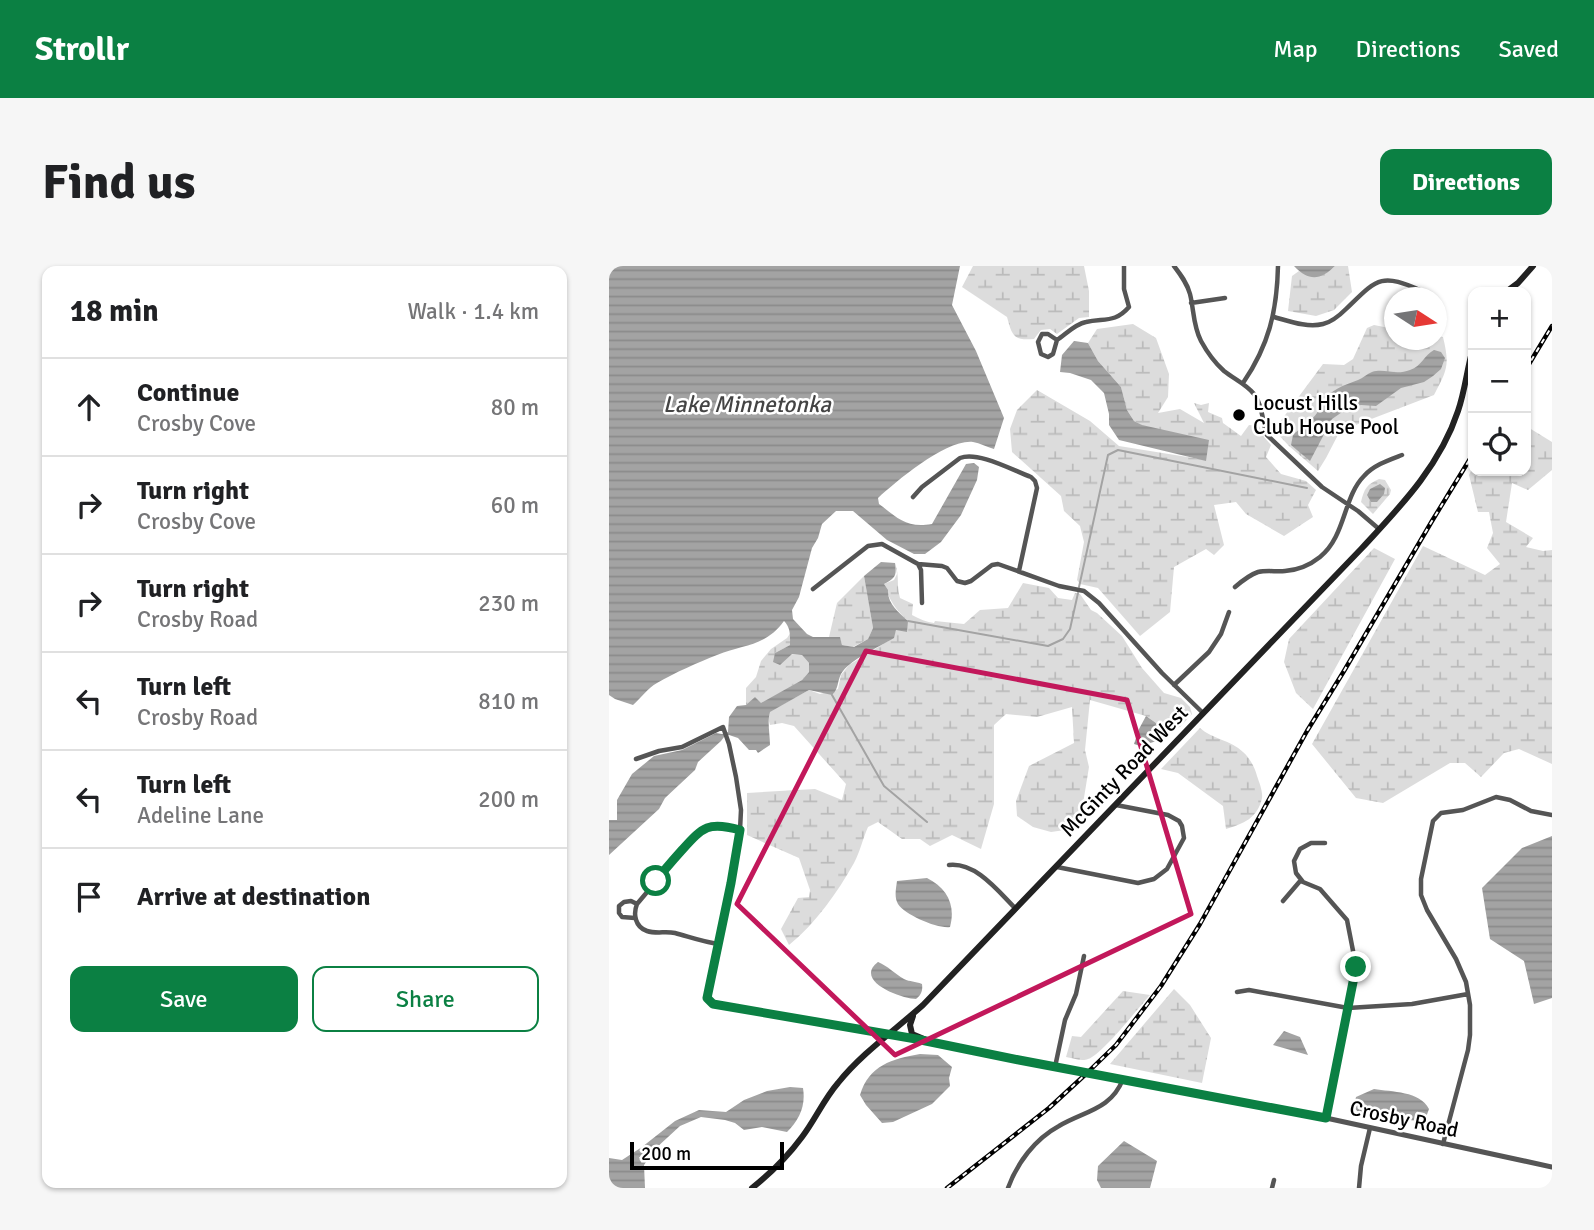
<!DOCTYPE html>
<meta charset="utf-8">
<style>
body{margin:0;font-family:Signika,sans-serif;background:#f6f6f6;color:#202124}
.controls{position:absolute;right:21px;top:21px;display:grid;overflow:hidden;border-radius:14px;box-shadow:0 2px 5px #0004}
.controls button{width:63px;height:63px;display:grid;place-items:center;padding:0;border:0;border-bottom:2px solid #e0e0e0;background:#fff;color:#202124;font:35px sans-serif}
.compass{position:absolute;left:775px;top:21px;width:63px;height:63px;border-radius:50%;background:#fff;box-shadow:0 2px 5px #0004;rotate:102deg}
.scale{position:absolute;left:21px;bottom:18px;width:154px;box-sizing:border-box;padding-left:7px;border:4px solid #000;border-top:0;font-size:19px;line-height:24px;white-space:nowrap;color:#000;-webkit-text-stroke:5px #fff;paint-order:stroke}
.stop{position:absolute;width:21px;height:21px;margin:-16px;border:5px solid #0b8043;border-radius:50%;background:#fff}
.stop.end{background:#0b8043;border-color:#fff;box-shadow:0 2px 7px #0008}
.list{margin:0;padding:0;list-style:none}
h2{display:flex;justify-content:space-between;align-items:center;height:91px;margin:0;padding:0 28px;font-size:30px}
h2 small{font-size:23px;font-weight:400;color:#757577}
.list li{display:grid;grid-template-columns:46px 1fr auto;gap:21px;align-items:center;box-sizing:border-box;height:98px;padding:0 28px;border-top:2px solid #e0e0e0}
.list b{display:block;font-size:26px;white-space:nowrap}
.list p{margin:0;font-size:23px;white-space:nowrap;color:#757577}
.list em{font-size:23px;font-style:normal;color:#757577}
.actions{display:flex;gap:14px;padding:21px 28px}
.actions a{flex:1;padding:16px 0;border:2px solid #0b8043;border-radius:14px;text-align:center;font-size:24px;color:#0b8043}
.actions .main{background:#0b8043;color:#fff}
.icon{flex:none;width:38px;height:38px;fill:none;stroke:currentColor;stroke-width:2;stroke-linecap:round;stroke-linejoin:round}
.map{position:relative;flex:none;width:943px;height:922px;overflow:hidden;border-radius:14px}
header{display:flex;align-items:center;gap:42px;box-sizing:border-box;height:98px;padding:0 35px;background:#0b8043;color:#fff}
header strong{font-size:33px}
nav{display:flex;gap:38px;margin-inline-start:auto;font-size:24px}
.intro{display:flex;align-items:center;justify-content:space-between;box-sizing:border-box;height:168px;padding:0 42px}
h1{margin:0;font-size:49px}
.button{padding:18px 32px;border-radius:14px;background:#0b8043;color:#fff;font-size:24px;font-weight:700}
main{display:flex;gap:42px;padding:0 42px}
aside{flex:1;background:#fff;border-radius:14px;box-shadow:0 2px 5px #0004}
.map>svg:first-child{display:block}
</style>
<header>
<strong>Strollr</strong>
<nav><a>Map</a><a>Directions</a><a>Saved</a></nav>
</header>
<div class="intro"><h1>Find us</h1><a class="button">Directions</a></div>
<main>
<aside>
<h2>18 min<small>Walk · 1.4 km</small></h2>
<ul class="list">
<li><svg class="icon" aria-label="ahead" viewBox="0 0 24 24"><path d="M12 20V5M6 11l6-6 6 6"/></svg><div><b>Continue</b><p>Crosby Cove</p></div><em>80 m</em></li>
<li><svg class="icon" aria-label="right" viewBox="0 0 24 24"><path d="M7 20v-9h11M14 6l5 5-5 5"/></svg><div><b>Turn right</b><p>Crosby Cove</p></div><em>60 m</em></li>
<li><svg class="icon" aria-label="right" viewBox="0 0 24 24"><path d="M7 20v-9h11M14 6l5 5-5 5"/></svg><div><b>Turn right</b><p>Crosby Road</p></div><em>230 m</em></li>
<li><svg class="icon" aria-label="left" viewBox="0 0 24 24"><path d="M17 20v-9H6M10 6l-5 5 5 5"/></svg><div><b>Turn left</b><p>Crosby Road</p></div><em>810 m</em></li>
<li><svg class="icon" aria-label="left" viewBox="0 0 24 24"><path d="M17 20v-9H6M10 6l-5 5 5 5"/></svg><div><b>Turn left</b><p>Adeline Lane</p></div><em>200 m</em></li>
<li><svg class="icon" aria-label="arrive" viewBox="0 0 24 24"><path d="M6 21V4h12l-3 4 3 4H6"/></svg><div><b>Arrive at destination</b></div></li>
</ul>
<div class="actions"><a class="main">Save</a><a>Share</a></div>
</aside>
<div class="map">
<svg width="943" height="922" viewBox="0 0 943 922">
<defs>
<pattern id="wetland-marsh" width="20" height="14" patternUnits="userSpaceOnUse" patternTransform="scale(1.75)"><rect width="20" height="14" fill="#dcdcdc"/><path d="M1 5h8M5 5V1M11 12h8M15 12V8" fill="none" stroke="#bbb"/></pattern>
<pattern id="water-rules" width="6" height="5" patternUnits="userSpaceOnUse" patternTransform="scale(1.75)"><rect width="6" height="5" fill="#a3a3a3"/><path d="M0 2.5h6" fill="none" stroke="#8b8b8b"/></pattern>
</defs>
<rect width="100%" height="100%" fill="#fff"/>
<path fill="url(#wetland-marsh)" d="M364,0H475L480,25V51L470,52L448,68L441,63L432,64L425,73C404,75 403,69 398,51L353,21Z
M726,0H739L743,26L725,44L707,50L679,45L683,10L690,5C703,13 716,10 726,0Z
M524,58L547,72L560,108L559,131L549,147L571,143L595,157L585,137L592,139L600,137L599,146L613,152L614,157L632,170L640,159L650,160L655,171L662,179L657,191L672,208L697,215L707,224L699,239L704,251L675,270L637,248L627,236L605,239L615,279L605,289L597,283L565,301L561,346L531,370L489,322L471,318L468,314L475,276L471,260L455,245L452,230L403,186L401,163L408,144L428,124L481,155L510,180L597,194L525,155L518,144L512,121L489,95L479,77L488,63Z
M765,59L785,63L786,74H828V70L834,71C841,100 838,104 825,129L731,165L717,192L709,205L680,180L665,164L714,98L735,99L744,93L758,62Z
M917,160L943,176V204L919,224L903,217L897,256L924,272L917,281L934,285L943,284V498L910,483L895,487L872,511L856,497H841L774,537L747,532L703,478L814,280L876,309L891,298L878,282L884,267L880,246H869L860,209L864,201V205H917Z
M770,213L776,214L782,224L781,228L764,248L752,236C755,223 758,218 770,213Z
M765,282L786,293L704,443L687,427L675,396L680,373Z
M286,297C291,311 287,318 291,332L304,338L303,349C310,353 318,356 325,357L326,355L355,358L371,344L399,342L414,317L440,322L449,332L463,334L466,327L471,328L482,344L488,347L513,370L533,402L555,427L572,432L581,441L583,448L571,461L557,464L537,450L481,434L476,484L480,501L472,550L456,564L442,566L424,561L408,550L407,535L420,500L465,477L463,441L428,451L397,448L385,459V538L372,583L343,569L321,580L311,573H293L269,556L259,561C254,572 251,586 245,597C228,627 207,657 180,679L172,663L189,632L200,631L201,624L190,592L138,569V527L206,523L233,534L237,518L185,460L173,457L161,459L159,452L160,446L200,424L211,428L229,423L232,409L240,399L284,372L287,364L299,355C287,344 280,334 275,318L285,314L288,308Z
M255,310L264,362L259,373L244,381L233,379L231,372L220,371L228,337Z
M182,366L181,379L166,387L193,389L200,397V406L193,414L152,438L137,439V422L147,411L152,395L162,383L178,372Z
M591,462C603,473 622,474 634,486C641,492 646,502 648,510C650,516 654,525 653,532C649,552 634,558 617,563L614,540L569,507L552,503Z
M565,723L581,739L602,772L593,817L501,798Z
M514,725L541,729C530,741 492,790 479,793C473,796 464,792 457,791L463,770L472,771Z"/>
<path fill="url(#water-rules)" d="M0,0H351L343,39L367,85L395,152L385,183C378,181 371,177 364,176C337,173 288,215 269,232L270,238C290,253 297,262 323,258L357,198L365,197L370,201L368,214L352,249L332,276L316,288H305L278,274L244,245H227L213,258L209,272L203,282L190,331L183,344L184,353L198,368L204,371H231L233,379L245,381L259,373L264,362L255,310L272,296L286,297C288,310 286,312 275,318L279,324C278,337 290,347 299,355L298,366L287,364L285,372C270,381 240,394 232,408C228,416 230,422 223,429L200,424L161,446C158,455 161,469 161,479L149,487L147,484H140L129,472L120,469L115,471L112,475L89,496L86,504L56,532L50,543L0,589V554H8V534L23,508L45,490L73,484L107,467L113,468L119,466L120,451L128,440L137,439L146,431L152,437L193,414L200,406V397L193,389L183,388L171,399L164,396L166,387L181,379C181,370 182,362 175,355C156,381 135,378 108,389C90,396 65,407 48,417C39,422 32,432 24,439L6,433L0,429Z
M685,0H726C712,14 700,16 685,0Z
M465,75L479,77L489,95L512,121L518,144L525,155L533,159L600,174L597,195L510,174L500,159V148L495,127L482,114L461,107L451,106L453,89Z
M825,84L832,86L836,92L832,103L824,110L815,116L792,122L767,140L752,139L739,142L723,153L701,195L682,179L684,169C690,163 704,153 708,147C710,144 711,140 713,137C721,124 735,119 749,114C754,112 758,108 763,106C776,102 786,110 801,104C813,100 815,89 825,84Z
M771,218L776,222L775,228L768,236H762L758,229L761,223Z
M537,450L557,464L551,474L531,480L525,478L530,463Z
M943,570V732L925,738L915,695L881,673L873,622L913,582Z
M318,612C338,622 347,639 341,661C329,663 296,649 289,638C285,631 287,623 288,615Z
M269,696C279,700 286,708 295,713C301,716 306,715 313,718C314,725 312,729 307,733C293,733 244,715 269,696Z
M675,765L691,771L699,789L664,779Z
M311,788L329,789L343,801L340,812L341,820L323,838L284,856L273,857L257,839L251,829C260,799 283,793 311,788Z
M181,821L194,822C197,840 190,854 178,866L153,861L135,864L126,857L116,854L92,851L71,860L46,883L35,899L36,922H0V892L13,894L33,881L66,855L90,844L117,846L135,834L158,825Z
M765,823C783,826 811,825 820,843L816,854L809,855L757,849L749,846L745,841L747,831Z
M515,875L548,895L541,922H492L488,914L489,900Z"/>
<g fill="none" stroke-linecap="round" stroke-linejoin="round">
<path stroke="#a3a3a3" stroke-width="2" d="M470,321L499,189L509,184L698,222
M299,355L439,380L454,373L461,363L469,327
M223,429L275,520L318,556"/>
<path stroke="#555" stroke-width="4.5" d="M565,0C572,9 578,17 581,28C585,44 584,60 592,75C598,86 606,97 615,105C625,113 637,118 645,128C654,140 653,155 658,169L713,221L749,245L770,263
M582,37L616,32
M665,51C680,55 698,62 714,58C723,56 730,50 737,43C768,13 771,6 813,25
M448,74L444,88L439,91L432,88L429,76L433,68H439L448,74C457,68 466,58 477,56C496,52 506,57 520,41L515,23V0
M634,117C660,79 668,45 669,0
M304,231L313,221L351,192C369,185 403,204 422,211L426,215L428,222L410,305
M309,298L312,304L313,337
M626,321C633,315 640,309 649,306C658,304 668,306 676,305C690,304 701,299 711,291C737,270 734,231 755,210C765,199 780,194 793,189
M204,323L259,280L273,278L309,298L333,300L338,302L348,315L356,317L362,315L383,299L389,298L450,320L475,325L490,337L553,407L594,447
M565,419L600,386L612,368L620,346
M27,493L50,485L73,481L114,461L120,478L127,511L132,544L131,564L123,616L98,732L104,738L278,768
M716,577H702L691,583L685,595L687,607L694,616L711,623L738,654L746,695L747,701L717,852
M340,599C367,596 389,625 407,643
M448,601L529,617L545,613L558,603L575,572L573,560L570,555L559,549L507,539
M674,635L692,614
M26,652L13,651L10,647V640L15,636L22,635L28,638
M110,678C94,676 81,671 66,667C57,665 47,668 38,665C26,661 24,648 28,638L88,567C104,559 114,560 131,564
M628,726L640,724L739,742L803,738L859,728
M446,801L456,754L467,728L475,690
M834,878L859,784L861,769V739L857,716L847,693L818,644L812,629V613L824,555L832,547L854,544L887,531L901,534L922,545L943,549
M399,922C408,897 426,873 450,860C475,845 502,844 514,813
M663,922L665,914
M750,922L752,900L761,862"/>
<path stroke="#555" stroke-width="5" d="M282,768L410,794L717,852L943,901"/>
<path stroke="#222" stroke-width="6" d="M897,26L909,17L924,0
M304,750L301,759L303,768L322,776
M143,922C162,907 179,890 193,871C206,854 215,833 229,817C252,788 286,764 314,739L753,282C791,241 831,200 849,145C856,125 858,103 864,82"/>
<defs>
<path id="rail" d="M917,103L943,60
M338,922L440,842L478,807L507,779L552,720L591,658L698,465L735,405L823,255L864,188"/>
</defs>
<use href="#rail" stroke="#000" stroke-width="4.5"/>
<use href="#rail" stroke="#fff" stroke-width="2" stroke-dasharray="5" stroke-linecap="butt"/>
</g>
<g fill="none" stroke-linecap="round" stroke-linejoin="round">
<path stroke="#0b8043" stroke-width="9" d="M47,615C55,604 64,594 73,584C94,561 99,555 131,564L122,617L98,732L104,738L307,773L410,794L717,852L747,701"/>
</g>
<path fill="none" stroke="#c2185b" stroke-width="5" stroke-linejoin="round" d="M257,385L518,434L582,648L286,789L128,638Z"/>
<circle fill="#000" stroke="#fff" stroke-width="2.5" cx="630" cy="149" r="7"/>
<g text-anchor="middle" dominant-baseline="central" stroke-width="5" stroke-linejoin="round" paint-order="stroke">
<g font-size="21" fill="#000" stroke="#fff" text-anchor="start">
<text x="644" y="137">Locust Hills<tspan x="644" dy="24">Club House Pool</tspan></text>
</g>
<g font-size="21" fill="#000" stroke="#fff">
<text transform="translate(515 505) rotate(-46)">McGinty Road West</text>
<text transform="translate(795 853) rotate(12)">Crosby Road</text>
</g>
<g font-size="23" font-style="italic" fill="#444" stroke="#fff">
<text x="138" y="138">Lake Minnetonka</text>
</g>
</g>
</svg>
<div class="controls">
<button>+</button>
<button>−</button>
<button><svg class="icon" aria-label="locate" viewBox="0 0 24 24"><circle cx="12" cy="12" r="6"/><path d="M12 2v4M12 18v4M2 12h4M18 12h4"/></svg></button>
</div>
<svg class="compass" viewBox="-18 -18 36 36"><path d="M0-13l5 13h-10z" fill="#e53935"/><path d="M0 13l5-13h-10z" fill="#757577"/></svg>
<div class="scale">200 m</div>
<div class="stop" style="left:47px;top:615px"></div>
<div class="stop end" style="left:747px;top:701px"></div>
</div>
</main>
